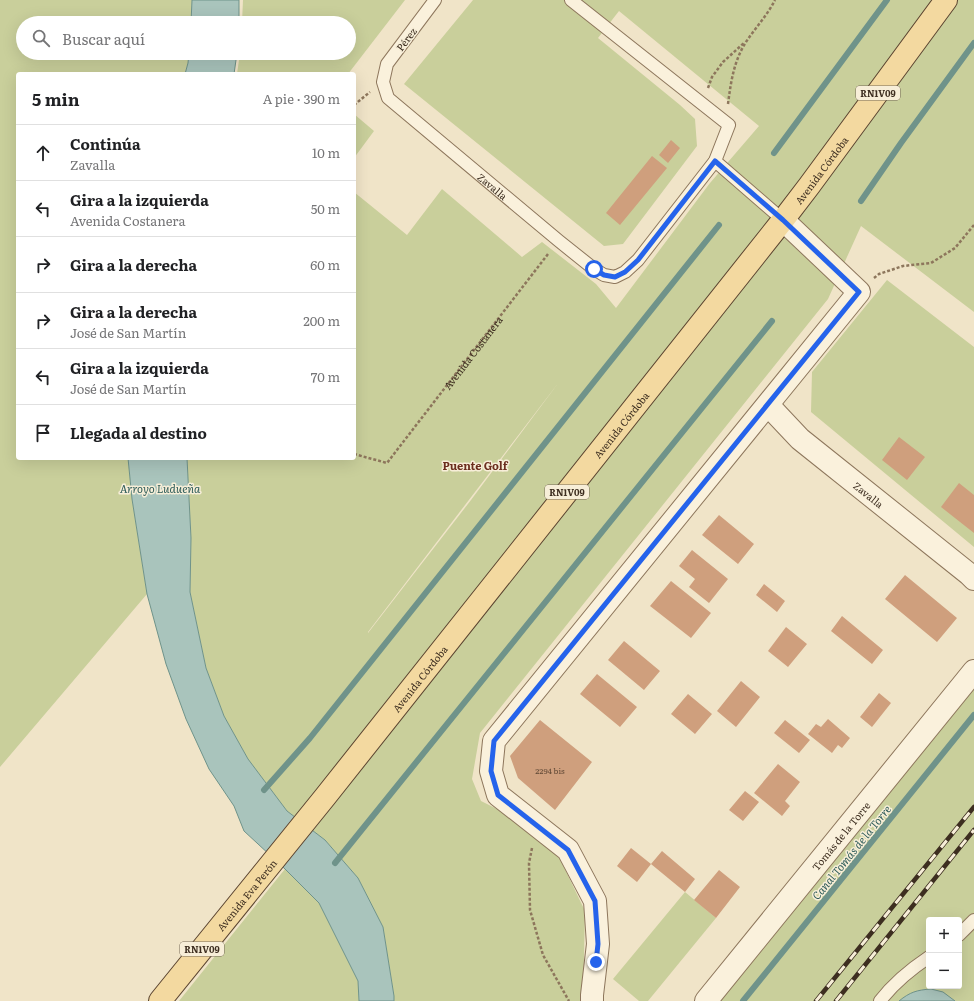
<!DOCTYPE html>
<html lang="es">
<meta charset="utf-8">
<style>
body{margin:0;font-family:Literata,serif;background:#f2f2f2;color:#202124}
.controls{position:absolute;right:12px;bottom:12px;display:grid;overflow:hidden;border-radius:4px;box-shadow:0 4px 16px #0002}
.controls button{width:36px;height:36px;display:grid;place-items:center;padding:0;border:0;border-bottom:1px solid #e0e0e0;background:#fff;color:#202124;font:20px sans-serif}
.stop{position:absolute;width:12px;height:12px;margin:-9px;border:3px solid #2563eb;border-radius:50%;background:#fff}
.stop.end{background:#2563eb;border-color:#fff;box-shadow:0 1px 4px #0008}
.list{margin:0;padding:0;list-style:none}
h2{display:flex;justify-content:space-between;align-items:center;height:52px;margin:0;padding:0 16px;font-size:17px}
h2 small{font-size:13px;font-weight:400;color:#757577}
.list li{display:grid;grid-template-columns:26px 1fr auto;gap:12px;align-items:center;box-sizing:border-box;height:56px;padding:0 16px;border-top:1px solid #e0e0e0}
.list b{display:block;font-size:15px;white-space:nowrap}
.list p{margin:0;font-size:13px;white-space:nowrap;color:#757577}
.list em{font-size:13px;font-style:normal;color:#757577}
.icon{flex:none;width:22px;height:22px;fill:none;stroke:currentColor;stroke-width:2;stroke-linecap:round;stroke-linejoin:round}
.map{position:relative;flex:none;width:974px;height:1001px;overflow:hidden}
.search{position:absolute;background:#fff;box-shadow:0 4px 16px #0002;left:16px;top:16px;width:340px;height:44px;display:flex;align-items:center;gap:10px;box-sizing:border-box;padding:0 14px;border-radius:22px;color:#757577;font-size:15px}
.panel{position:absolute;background:#fff;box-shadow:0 4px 16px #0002;left:16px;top:72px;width:340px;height:388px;border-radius:4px}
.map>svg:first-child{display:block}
</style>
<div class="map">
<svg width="974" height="1001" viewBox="0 0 974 1001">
<rect width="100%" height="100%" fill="#f0e4c8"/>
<path fill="#c9cf9b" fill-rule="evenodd" d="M0,0H192L191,23H23V53H189L188,63L185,74H18V458H128L132,499L147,594L0,767Z
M243,0H405L348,74H237L240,53H349V23H242Z
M473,0H974V312L861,226L828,299L480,733L472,779L481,801L519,820L560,859L585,911L583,1001H394V996L383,927L358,878L325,840L287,811L248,759L224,716L206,668L190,592L191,538L187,458H354V192L407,235L442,189L522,257L542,242L596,284L616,308L710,183L759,126L619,11L598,38L680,105L695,119L697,146L623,244L604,246L404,84ZM559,382L471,500L368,633V632Z
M354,114L374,131L354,158Z
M887,280L974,347V547L811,412L812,372Z
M974,671V1001H706ZM929,920H959V986H929Z
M285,869L319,903L358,981L359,1001H179Z
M685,892L716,918L648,1001H639L613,979Z"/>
<path fill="#a9c4bc" stroke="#6f938a" d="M192,0H239V23H191Z
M189,53H237L234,74H185L188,63Z
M128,458H187L191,538L190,592L206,668L224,716L248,759L287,811L325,840L358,878L383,927L394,996V1001H359L358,981L319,903L285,869L244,831L234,806L209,769L186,719L166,664L147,594L132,499Z
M931,989L943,992L955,1001H899C910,992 917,990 931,989Z"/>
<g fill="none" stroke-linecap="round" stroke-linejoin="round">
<path stroke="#6f938a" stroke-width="6" d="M774,153L887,0
M861,201L901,143L974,43
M264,790L310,738L719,225
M335,863L772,321
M743,1001L974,715"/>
</g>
<path fill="#cf9f7d" d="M671,140L680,148L668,163L659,155Z
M652,156L667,168L620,225L606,213Z
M899,437L925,457L907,480L882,460Z
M959,483L974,495V533L941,507Z
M719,515L754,544L738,564L702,535Z
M692,550L728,579L709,603L689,587L695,579L679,566Z
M905,575L957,618L937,642L885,599Z
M671,581L711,613L691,638L650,606Z
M764,584L785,601L777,612L756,595Z
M842,616L883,650L872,664L831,631Z
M786,627L807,644L788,667L768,651Z
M624,641L660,671L644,690L608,660Z
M597,674L637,707L620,727L580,694Z
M741,681L760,697L736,727L717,711Z
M879,693L891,703L872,727L860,717Z
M688,694L712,714L695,734L671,714Z
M828,719L850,738L842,748L838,745L832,753L808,734L816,724L821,727Z
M540,720L592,762L555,810L518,778L510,756Z
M785,720L810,740L799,753L774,733Z
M778,764L800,782L785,801L790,806L782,816L754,793Z
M745,791L759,802L743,821L729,810Z
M631,848L651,864L637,882L617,866Z
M662,851L695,879L685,892L651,864Z
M719,870L740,887L716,918L694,900Z"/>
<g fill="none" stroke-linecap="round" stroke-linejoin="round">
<defs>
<g id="service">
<path id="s2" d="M435,0L387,64L383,82L388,98L559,241L594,269L604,275L615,277L625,272L638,260L715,161L729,125L571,0"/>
<path d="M715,161L783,220"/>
<path d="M959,935L974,920"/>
<path d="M880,1001C893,984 911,969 929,957"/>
</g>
<g id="minor">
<path id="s3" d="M768,405L800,439L969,574L974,579"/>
<path d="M592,1001V995L598,944L595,901L568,850L498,795L491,771L494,741L859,292L783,220"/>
<path id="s4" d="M706,1001L974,671"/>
</g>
<g id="primary">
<path id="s5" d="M160,1001L325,797L783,220L809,186L946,0"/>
</g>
</defs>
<use href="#service" stroke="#8d765c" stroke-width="14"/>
<use href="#minor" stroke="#8d765c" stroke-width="24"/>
<use href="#primary" stroke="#5b4430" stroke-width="24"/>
<g stroke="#8d765c" stroke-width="2.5" stroke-dasharray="3 2" stroke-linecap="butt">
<path d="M708,88L712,77L723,62L745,42"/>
<path d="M728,104C731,81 734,59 748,39C757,26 768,14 775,0"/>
<path d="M354,105L370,92"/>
<path d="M874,278L879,274L903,266L931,263L955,248L974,225"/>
<path id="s1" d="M354,454L387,463L548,254"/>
<path d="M532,848L529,863L530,910L543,955L569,1001"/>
</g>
<use href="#service" stroke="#faf1dc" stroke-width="12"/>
<use href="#minor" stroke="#faf1dc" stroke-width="22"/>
<use href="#primary" stroke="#f3d9a0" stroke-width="22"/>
<defs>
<path id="rail" d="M816,1001L974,807
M836,1001L974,830"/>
</defs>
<use href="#rail" stroke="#3d2e20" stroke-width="4.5"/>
<use href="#rail" stroke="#f7eed8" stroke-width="3" stroke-dasharray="9" stroke-linecap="butt"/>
</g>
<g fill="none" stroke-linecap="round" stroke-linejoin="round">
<path stroke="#2563eb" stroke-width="5" d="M594,269L604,275L615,277L625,272L638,260L715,161L783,220L859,292L494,741L491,771L498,795L568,850L595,901L598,944L596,962"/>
</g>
<g text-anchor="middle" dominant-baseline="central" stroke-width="3" stroke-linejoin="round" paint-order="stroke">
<g font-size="8" fill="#624a37">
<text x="550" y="770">2294 bis</text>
</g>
<g fill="#f7eed8" stroke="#756857" stroke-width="1">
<rect x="856" y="86" width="44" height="14" rx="3"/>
<rect x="545" y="485" width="44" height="14" rx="3"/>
<rect x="180" y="942" width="44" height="14" rx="3"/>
</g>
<g font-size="9" font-weight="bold" fill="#3d2e20">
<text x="878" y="93">RN1V09</text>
<text x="567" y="492">RN1V09</text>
<text x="202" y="949">RN1V09</text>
</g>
<g font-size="10" fill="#3d2e20" stroke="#f7eed8">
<text transform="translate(406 39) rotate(-53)">Pérez</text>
<text stroke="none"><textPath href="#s5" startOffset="1062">Avenida Córdoba</textPath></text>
<text stroke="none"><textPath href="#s2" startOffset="252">Zavalla</textPath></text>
<text stroke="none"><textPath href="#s1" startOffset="174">Avenida Costanera</textPath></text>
<text stroke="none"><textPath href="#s5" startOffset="738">Avenida Córdoba</textPath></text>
<text stroke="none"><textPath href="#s3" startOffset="135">Zavalla</textPath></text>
<text stroke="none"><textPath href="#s5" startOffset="414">Avenida Córdoba</textPath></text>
<text stroke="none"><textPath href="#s4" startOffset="213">Tomás de la Torre</textPath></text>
<text stroke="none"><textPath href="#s5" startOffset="137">Avenida Eva Perón</textPath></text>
</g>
<g font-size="11" font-weight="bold" fill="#6b2e1e" stroke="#f7eed8">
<text x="475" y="465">Puente Golf</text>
</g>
<g font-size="11" font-style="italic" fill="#2f5d5a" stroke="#f7eed8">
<text x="160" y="488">Arroyo Ludueña</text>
<text transform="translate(851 852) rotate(-51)">Canal Tomás de la Torre</text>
</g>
</g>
</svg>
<div class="controls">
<button>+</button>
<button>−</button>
</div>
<div class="stop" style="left:594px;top:269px"></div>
<div class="stop end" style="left:596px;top:962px"></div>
<div class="search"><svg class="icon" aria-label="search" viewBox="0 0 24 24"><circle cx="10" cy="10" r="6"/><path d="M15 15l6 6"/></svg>Buscar aquí</div>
<section class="panel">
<h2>5 min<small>A pie · 390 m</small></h2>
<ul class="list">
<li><svg class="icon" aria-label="ahead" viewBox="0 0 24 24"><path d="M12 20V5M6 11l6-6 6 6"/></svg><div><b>Continúa</b><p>Zavalla</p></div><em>10 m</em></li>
<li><svg class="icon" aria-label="left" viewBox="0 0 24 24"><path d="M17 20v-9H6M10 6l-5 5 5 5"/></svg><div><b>Gira a la izquierda</b><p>Avenida Costanera</p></div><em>50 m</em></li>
<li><svg class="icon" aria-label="right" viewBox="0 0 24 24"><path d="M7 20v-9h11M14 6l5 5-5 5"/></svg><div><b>Gira a la derecha</b></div><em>60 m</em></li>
<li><svg class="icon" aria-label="right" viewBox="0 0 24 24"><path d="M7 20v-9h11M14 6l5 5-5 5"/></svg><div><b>Gira a la derecha</b><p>José de San Martín</p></div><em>200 m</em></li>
<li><svg class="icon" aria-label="left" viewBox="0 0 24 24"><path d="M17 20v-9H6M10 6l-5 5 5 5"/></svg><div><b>Gira a la izquierda</b><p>José de San Martín</p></div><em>70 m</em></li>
<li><svg class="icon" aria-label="arrive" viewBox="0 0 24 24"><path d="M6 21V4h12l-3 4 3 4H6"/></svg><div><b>Llegada al destino</b></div></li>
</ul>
</section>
</div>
